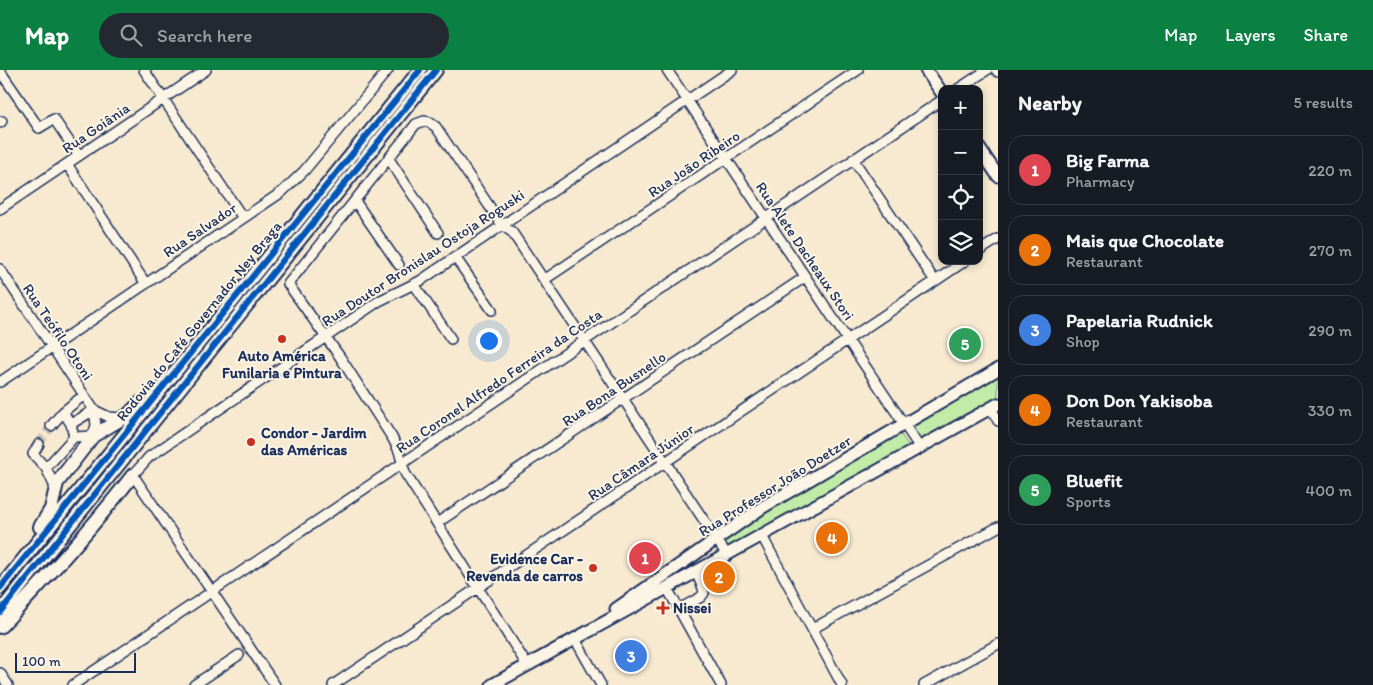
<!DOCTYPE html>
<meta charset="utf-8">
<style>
body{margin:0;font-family:Itim,sans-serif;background:#242831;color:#f1f3f6}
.controls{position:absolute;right:15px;top:15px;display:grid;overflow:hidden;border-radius:10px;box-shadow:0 2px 8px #0003}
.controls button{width:45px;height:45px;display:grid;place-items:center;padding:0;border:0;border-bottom:1px solid #363941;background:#171b24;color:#f1f3f6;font:25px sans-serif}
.scale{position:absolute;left:15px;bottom:12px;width:121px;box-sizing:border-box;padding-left:5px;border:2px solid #1b2f5e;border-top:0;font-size:14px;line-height:18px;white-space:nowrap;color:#1b2f5e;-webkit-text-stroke:4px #fcf5e5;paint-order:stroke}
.you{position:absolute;left:488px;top:270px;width:18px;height:18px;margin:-12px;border:4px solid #fff;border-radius:50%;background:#1a73e8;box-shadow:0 0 0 8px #1a73e833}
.badge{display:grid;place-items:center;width:32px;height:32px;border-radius:50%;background:#0b8043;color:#fff;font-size:16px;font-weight:700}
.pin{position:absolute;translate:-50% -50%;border:2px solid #fff;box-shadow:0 1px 5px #0006}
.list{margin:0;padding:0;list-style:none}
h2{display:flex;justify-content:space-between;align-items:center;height:65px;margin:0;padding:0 20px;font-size:21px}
h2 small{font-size:16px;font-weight:400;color:#9ea1a6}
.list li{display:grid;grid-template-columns:32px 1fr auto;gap:15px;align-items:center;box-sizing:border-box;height:70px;margin:0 10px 10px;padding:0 10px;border:1px solid #363941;border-radius:15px}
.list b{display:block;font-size:19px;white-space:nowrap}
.list p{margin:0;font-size:16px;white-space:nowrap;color:#9ea1a6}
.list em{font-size:16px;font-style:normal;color:#9ea1a6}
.icon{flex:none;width:28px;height:28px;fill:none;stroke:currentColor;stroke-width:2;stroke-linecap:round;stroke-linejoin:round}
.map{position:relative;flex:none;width:998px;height:615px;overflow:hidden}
header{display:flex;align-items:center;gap:30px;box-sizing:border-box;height:70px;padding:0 25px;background:#0b8043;color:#fff}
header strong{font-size:24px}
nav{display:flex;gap:28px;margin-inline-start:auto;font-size:18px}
.search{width:350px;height:45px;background:#242831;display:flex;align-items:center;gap:12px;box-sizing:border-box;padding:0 18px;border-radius:28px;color:#9ea1a6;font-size:19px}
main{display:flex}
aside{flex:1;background:#171b24}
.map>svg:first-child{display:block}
</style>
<header>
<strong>Map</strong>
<div class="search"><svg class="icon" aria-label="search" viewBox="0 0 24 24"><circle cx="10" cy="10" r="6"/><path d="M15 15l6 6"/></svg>Search here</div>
<nav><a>Map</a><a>Layers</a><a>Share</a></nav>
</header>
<main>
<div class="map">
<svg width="998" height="615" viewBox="0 0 998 615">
<rect width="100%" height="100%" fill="#f7ead0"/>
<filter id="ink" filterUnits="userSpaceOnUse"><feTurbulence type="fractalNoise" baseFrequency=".02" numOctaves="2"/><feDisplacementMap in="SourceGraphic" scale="10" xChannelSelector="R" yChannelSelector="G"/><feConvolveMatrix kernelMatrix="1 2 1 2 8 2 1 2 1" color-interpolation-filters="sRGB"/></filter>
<g filter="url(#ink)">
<path fill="#c1eba7" stroke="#6e8d82" d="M998,304V326L920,369L912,356Z
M899,362L909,376L728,477L724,468Z"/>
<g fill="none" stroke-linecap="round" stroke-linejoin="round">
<path stroke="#cbc5b9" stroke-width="9" stroke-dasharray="9 4.5" stroke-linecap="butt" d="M39,374L51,356"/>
<defs>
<path id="minor" d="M144,0L243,148
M667,0L920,378
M996,0L998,2
M0,1L39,58L54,49L79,86
M958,19L987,0
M0,53L2,51
M389,89L438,163
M853,89L935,211
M67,94L146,214
M355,131L399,195
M0,139L206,0
M979,181L998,169
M455,187L492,240
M0,199L94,340L96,355L93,366L74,367L71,354L63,342
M544,210L858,0
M414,214L451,269
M0,312L282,122L304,101L388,0
M991,338L998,351
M94,340L109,347L122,348
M71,354L94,340
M51,356L63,342L84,325
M39,374L33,384L46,398L55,417
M46,398L74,367
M437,453L805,207
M762,466L842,615
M667,518L721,615
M679,539L701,527L704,523L703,518L696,502
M812,559L998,457
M575,569L601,615
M527,595L405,403L399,381L393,369L340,287L288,214L416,54L424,51L429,52L436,57L502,155L512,162L727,485
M0,603L8,615
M73,615L942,30
M194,615L239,585
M275,615L133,405L149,387L379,231L420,211L732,0
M333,615L965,191
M924,615L998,574"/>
<path id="major" d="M926,0L942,23
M979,78L998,106
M616,539L763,437L998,299
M492,615L998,334"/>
<path id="highway" d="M40,457L51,439L57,413L93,366L128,345L140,333
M0,518L420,0
M0,542L436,0
M0,557C47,508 92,458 133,405"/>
</defs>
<use href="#minor" stroke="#1b2f5e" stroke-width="12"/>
<use href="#major" stroke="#1b2f5e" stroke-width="15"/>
<use href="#highway" stroke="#1b2f5e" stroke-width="16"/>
<use href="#minor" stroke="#fcf5e5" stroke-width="9"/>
<use href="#major" stroke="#fcf5e5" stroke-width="11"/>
<use href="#highway" stroke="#fcf5e5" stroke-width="12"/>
<defs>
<path id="cycleway" d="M0,518L420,0
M0,542L436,0"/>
</defs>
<use href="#cycleway" stroke="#fcf5e5" stroke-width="9"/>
<use href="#cycleway" stroke="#0057b8" stroke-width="6"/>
</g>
</g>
<g fill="#c8321e" stroke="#fcf5e5" stroke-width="2">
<circle cx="282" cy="269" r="5"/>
<circle cx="251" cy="372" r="5"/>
<circle cx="593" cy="498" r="5"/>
<path d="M660.5 530.5h5v5h5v5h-5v5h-5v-5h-5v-5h5z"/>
</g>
<g text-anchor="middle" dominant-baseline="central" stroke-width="4" stroke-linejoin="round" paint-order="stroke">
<g font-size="15" fill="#1b2f5e" stroke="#fcf5e5">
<text transform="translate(96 58) rotate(-34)">Rua Goiânia</text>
<text transform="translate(694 94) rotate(-34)">Rua João Ribeiro</text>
<text transform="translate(200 160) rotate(-34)">Rua Salvador</text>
<text transform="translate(805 181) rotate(56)">Rua Alete Dacheaux Stori</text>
<text transform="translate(423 188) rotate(-33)">Rua Doutor Bronislau Ostoja Roguski</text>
<text transform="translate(199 251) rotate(-51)">Rodovia do Café Governador Ney Braga</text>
<text transform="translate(58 262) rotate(56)">Rua Teófilo Otoni</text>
<text transform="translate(499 311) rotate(-34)">Rua Coronel Alfredo Ferreira da Costa</text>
<text transform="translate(614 319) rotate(-34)">Rua Bona Busnello</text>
<text transform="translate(641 392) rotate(-34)">Rua Câmara Júnior</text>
<text transform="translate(775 416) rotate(-32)">Rua Professor João Doetzer</text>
</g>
<g font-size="15" font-weight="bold" fill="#1b2f5e" stroke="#fcf5e5" text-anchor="start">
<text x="282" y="286" text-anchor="middle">Auto América<tspan x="282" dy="17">Funilaria e Pintura</tspan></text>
<text x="261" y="363">Condor - Jardim<tspan x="261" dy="17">das Américas</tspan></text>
<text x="583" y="489" text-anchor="end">Evidence Car -<tspan x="583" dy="17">Revenda de carros</tspan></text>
<text x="673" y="538">Nissei</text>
</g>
</g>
</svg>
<div class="controls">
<button>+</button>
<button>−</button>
<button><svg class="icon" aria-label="locate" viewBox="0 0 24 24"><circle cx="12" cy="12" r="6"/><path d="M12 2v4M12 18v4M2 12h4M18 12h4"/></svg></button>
<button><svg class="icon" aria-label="layers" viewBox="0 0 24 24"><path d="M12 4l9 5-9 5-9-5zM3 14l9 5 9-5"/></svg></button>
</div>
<div class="scale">100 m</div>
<div class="you"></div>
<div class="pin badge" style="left:645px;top:488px;background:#e0444e">1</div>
<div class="pin badge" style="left:719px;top:507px;background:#e8710a">2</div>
<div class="pin badge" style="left:631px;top:586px;background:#3f7fe0">3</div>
<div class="pin badge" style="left:832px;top:468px;background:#e8710a">4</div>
<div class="pin badge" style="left:965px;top:274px;background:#2e9e5b">5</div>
</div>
<aside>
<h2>Nearby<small>5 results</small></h2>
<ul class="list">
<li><span class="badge" style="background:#e0444e">1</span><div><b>Big Farma</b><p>Pharmacy</p></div><em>220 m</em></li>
<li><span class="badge" style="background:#e8710a">2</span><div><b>Mais que Chocolate</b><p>Restaurant</p></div><em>270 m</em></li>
<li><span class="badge" style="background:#3f7fe0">3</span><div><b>Papelaria Rudnick</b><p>Shop</p></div><em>290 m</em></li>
<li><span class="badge" style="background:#e8710a">4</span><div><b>Don Don Yakisoba</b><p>Restaurant</p></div><em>330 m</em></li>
<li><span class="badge" style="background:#2e9e5b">5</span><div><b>Bluefit</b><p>Sports</p></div><em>400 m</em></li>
</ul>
</aside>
</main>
